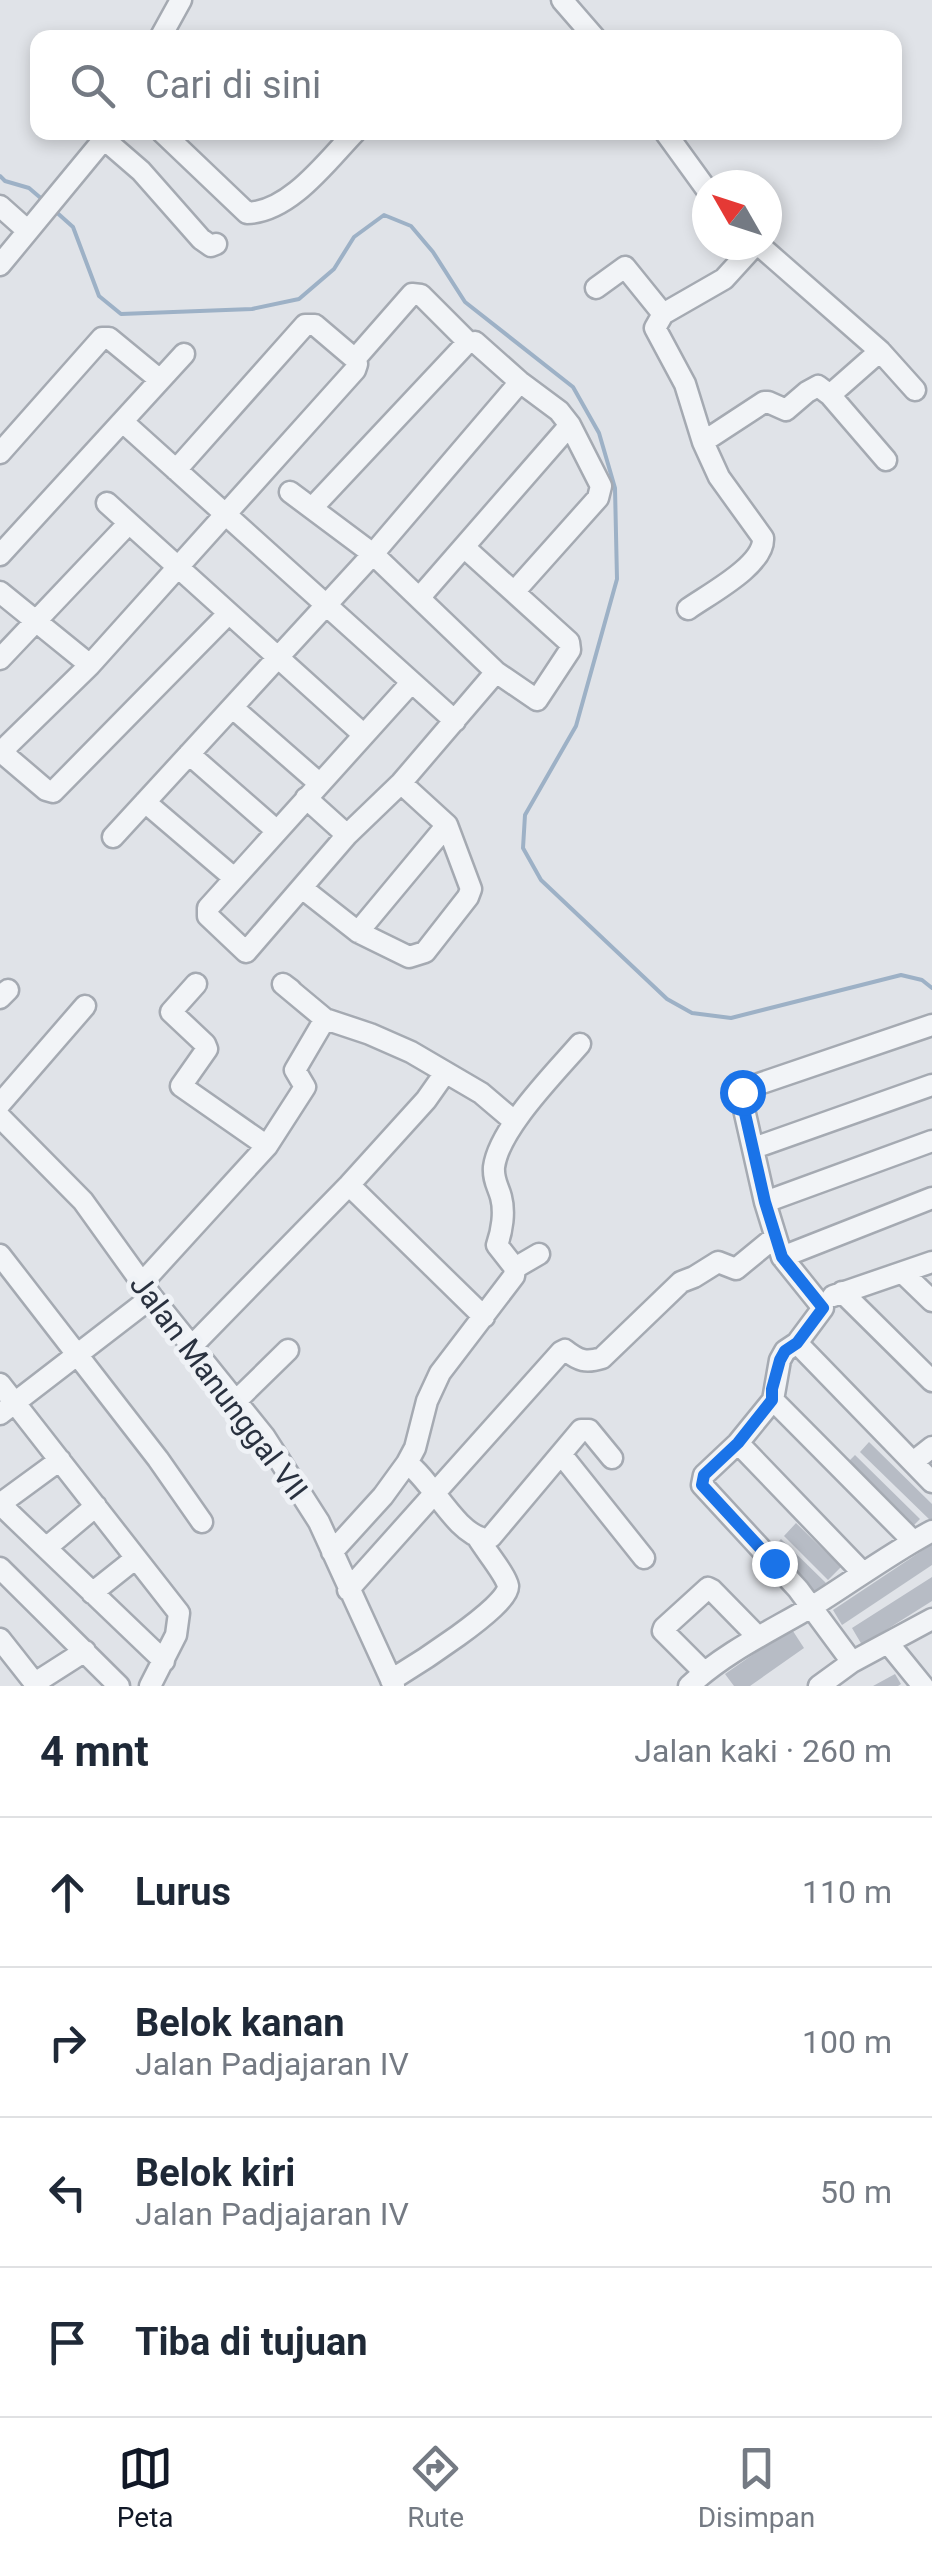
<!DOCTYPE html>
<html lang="id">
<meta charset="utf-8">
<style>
body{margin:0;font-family:Roboto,sans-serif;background:#f2f2f3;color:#1f2937}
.compass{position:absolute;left:692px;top:170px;width:90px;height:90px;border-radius:50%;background:#fff;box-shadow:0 5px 15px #0003;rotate:309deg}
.stop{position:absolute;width:30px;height:30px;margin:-22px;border:8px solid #1a73e8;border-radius:50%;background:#fff}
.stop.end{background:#1a73e8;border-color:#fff;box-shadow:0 2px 10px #0008}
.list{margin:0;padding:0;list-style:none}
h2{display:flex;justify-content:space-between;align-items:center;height:130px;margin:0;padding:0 40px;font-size:42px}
h2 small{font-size:32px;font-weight:400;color:#747a83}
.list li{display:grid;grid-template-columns:65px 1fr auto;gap:30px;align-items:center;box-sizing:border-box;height:150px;padding:0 40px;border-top:2px solid #e0e1e3}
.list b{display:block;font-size:38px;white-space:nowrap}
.list p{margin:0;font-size:32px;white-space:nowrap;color:#747a83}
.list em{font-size:32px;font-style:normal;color:#747a83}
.icon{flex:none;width:55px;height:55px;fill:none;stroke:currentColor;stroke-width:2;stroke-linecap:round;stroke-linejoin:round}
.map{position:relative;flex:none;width:932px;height:1686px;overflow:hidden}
.search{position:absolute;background:#fff;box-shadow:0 5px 15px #0003;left:30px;right:30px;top:30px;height:110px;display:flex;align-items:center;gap:25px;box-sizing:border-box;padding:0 35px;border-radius:20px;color:#747a83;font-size:38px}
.sheet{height:730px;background:#fff}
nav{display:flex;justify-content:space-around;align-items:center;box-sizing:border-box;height:140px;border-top:2px solid #e0e1e3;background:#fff;font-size:28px;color:#747a83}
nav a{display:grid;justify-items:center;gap:5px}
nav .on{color:#111827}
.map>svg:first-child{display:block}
</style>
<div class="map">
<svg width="932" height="1686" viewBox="0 0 932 1686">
<rect width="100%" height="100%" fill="#e0e3e8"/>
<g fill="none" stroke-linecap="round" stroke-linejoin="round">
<path stroke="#9db1c6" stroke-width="4" d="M0,176L5,181L29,188L43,200
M54,210L73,227L99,296L121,314L252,309L299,299L334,269L354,237L384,215L411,226L433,252L465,302L573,387L599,433L615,488L617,579L576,726L525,815L523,848L541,880L667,999L692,1013L731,1018L901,975L922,980L932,988"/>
</g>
<path fill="#b7bcc5" d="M869,1442L932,1504V1522L860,1452Z
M855,1455L920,1519L911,1528L846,1464Z
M796,1523L841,1567L828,1580L784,1536Z
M781,1539L826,1583L813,1596L768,1552Z
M932,1544V1565L842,1625L833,1610Z
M932,1577V1601L862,1645L852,1628Z
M791,1628L804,1648L750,1686H734L725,1674Z
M895,1674L901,1684L898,1686H873Z"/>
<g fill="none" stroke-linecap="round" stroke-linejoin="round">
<defs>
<path id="minor" d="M562,0L595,38
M160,38L181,0
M162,132L247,213C290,212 327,161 355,132
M665,132L707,190
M104,139L141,171L201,239L211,246L216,244
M0,206L28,231
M759,245L880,351L915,390
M0,265L104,139L106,132
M596,288L625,267L663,314
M355,359L412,294L421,295L468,342
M830,395L880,351
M123,422L455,721
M703,442L764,402H768L786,410L807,392L818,386L830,395L886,460
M0,453L102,338H109L160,380
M176,470L305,325H315L355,359L357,364L355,370L90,665L8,745L5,755L46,790L53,792L228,614
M290,492L373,554L496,672L537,700L570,650L569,642L464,547
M107,503L364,735
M312,508L466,344L475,342L520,382L559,411L570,425L601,486L598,498L514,592
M0,555L184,354
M0,592L90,665
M420,597L570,425
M688,609C709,594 765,565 763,538L719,477L703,442L685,384L655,328L663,314L724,279L755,245
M0,659L129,523
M411,683L208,908V916L246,952L347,835L401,783L496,672
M233,708L320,784
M189,754L277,831
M306,798L347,835
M145,802L234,878
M113,837L373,554L520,382
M302,888L358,932L409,957L425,952L468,897L471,889L447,825L401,783
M358,932L447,825
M196,984L171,1012L205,1044L207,1049L181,1086L267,1146
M291,990L283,984L325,1019L370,1034L411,1052L481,1093L514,1121
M0,998L8,990
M0,1104L85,1006
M0,1117L83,1201L152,1297L264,1436L319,1522L394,1686
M754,1148L932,1085
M349,1185L484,1317
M765,1202L932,1141
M0,1255L158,1459L202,1522
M782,1257L932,1198
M515,1268L539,1254
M903,1273L932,1301
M142,1283L267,1146L305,1087L295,1070L325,1019
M842,1292L932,1381
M833,1296L932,1262
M797,1343L932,1482
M191,1347L349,1185L426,1100L445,1073
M0,1384L179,1613L176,1635L150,1686
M773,1400L913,1541
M236,1401L288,1350
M0,1414L152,1297
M738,1443L863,1573
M561,1454L644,1558
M913,1462L932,1447
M407,1463L415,1448L427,1401L440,1373L514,1276L515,1268L497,1245C502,1231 505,1212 501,1197C498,1186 493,1180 494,1167C499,1129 554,1074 580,1044
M0,1504L164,1661
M0,1504L60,1460
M46,1548L96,1506
M332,1552L383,1496L407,1463C432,1481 455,1533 485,1539L491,1537L581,1430H589L612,1458
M0,1568L119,1686
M348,1590L561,1352L565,1350C579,1361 586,1363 602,1358L681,1282L694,1277L718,1262L736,1269L775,1237
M92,1593L136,1558
M0,1639L37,1686
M888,1643L923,1686
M852,1662L798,1589L702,1485L704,1475L738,1443L773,1400L780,1360L785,1351L797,1343L823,1308L782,1257L765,1202L741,1096L744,1089L932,1025
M704,1672L663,1631L664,1628L708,1588L712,1590L757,1636
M391,1680C411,1668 510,1606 508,1586C506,1575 485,1550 478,1538
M35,1683L85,1651
M689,1686C725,1652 771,1631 813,1606C853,1581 891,1553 932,1531
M819,1686L852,1662L932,1619"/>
</defs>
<use href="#minor" stroke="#a5aab2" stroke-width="25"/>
<use href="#minor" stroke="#f2f4f7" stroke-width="20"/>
</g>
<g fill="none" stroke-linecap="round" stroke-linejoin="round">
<path stroke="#1a73e8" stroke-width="12" d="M742,1092L741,1096L765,1202L782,1257L823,1308L797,1343L785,1351L780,1360L772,1389V1400L738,1443L704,1475L702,1485L774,1563"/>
</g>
<g text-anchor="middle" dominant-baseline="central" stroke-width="10" stroke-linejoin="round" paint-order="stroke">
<g font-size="30" fill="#29313f" stroke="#eff2f6">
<text transform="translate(219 1387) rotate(53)">Jalan Manunggal VII</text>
</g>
</g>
</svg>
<svg class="compass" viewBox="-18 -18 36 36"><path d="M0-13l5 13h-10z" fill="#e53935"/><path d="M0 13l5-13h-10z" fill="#747a83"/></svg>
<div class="stop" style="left:742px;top:1092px"></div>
<div class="stop end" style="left:774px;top:1563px"></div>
<div class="search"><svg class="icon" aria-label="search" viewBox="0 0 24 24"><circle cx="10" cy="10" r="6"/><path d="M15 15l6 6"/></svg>Cari di sini</div>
</div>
<section class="sheet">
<h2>4 mnt<small>Jalan kaki · 260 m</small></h2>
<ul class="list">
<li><svg class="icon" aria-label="ahead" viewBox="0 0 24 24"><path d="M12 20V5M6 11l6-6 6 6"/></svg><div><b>Lurus</b></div><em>110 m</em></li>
<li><svg class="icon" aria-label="right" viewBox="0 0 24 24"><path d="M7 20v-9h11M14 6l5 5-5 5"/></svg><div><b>Belok kanan</b><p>Jalan Padjajaran IV</p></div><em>100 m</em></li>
<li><svg class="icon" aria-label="left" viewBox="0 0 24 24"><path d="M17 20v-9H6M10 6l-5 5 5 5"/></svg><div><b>Belok kiri</b><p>Jalan Padjajaran IV</p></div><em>50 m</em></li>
<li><svg class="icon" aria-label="arrive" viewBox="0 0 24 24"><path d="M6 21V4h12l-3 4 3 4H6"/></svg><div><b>Tiba di tujuan</b></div></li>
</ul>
</section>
<nav>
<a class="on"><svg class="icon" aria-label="map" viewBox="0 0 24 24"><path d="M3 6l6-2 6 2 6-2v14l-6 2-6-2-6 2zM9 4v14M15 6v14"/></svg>Peta</a>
<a><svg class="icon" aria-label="directions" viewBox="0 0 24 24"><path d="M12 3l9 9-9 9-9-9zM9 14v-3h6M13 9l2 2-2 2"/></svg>Rute</a>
<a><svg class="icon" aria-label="saved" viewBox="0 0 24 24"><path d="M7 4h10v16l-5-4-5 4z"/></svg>Disimpan</a>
</nav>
